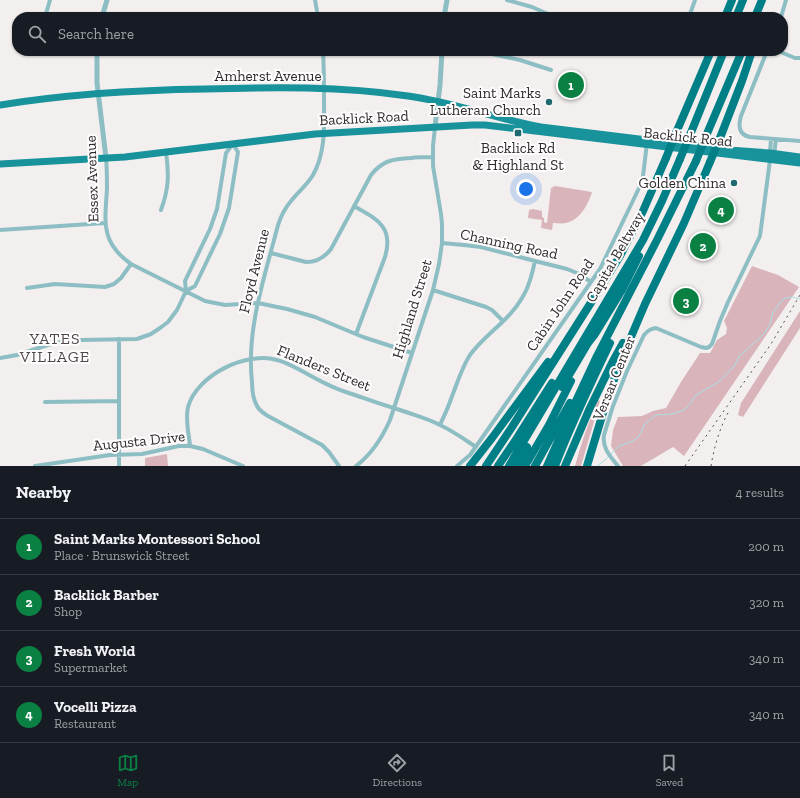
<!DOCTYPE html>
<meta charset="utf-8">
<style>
body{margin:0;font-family:"Zilla Slab",serif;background:#20242c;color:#f1f3f6}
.you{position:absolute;left:526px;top:189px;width:14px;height:14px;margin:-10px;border:3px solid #fff;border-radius:50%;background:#1a73e8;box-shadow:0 0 0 6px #1a73e833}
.badge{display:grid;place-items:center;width:26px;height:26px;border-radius:50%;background:#0b8043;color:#fff;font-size:13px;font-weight:700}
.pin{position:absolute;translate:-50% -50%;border:2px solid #fff;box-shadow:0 1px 4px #0006}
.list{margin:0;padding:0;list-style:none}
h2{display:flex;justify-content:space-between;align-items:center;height:52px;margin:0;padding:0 16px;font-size:17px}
h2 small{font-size:13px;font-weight:400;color:#9ea1a6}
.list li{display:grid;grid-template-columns:26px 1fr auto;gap:12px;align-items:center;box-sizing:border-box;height:56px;padding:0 16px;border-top:1px solid #363941}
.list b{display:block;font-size:15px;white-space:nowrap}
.list p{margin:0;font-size:13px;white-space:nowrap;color:#9ea1a6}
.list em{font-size:13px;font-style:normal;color:#9ea1a6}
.icon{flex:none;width:22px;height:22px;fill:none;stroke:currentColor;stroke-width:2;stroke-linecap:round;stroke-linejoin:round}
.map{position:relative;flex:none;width:800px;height:466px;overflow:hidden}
.search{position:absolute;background:#171b24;box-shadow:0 1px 3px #0004;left:12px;right:12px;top:12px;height:44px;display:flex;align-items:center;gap:10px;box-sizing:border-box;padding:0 14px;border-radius:16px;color:#9ea1a6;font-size:15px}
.sheet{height:276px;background:#171b24}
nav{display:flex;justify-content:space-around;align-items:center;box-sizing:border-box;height:56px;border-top:1px solid #363941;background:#171b24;font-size:11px;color:#9ea1a6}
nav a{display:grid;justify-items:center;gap:2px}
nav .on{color:#0b8043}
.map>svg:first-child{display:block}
</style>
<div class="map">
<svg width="800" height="466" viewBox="0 0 800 466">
<rect width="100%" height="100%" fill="#f3efef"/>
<path fill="#d9b5bb" d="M555,186L592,192C588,205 580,220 566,223C562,224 557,223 553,223L552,230L541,228L542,220L528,218L529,210L533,209L542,211V217L544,218V222L547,223L551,188Z
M752,266L778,275L799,287L684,456L673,447L641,466H623L611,446L613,430L618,417L642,416L653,411L666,408L681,382L700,353H710L717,340L726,334L727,328L724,321Z
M800,311V328L743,417L738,415L741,403Z
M598,400L600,401L581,466H575C581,443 589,421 598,400Z
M167,454L168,466H145V458Z"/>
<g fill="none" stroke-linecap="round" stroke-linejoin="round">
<path stroke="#a9dfe4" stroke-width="1" d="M611,454L619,446L633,441L639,436L645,424L656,415L671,414L679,412L684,410L690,404L696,395L700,393L720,381L735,365L739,356L743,353L764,334L770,324L773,312L782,300L786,298L792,297L800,299
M597,466L605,460L609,456"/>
<path stroke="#8dbec3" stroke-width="4" d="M315,0L318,17
M507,0L532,7L555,17
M45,17L50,0
M689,17L695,0
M781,17L786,0
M323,51C324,67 324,84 324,100C324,126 326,152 313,175C307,185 298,192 291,201C285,208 281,216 278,225C265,276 246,329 252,382C252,390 253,399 257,406C259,410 263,413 268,416L322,445L329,452L339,466
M478,51L520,60L551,70
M767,51L741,116C738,126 739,135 750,137L800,141
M778,51L795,58H800
M774,155L776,139
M106,158C107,168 107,179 107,189C105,222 100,242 131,264L205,301L225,305L258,303L287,309L315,317L363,337L412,353
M354,206C377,219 394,227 385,257L356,334
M161,210C169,188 169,175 166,152
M0,230L105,223
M442,243L464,245L481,247L535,261L567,269L577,273L591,282
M271,253L306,262C317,262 325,257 331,249L371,175C383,160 393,159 411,158C418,157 426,157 433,157
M27,288L55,284L105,287L114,284L121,278L131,264
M433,290L486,307L492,310L503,321
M119,339V466
M0,358L17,355L51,344L67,341L81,340L137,339L151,334L160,328L168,322L177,310L186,291L185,281L210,229L217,209L226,153L233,144L238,152L229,208L220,234L195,286L186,291
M45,402L119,401
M440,425C444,416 448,408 451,399C457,384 461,369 470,355C485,334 509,321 522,298C529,287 532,274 535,261
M190,446C189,434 185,420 188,407C197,375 246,351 277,360C286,362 294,367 302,371C316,379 330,387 346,392C364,398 382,405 400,410C414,415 427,418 440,425C453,431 464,439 476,447
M35,466L110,455L142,454L179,446H190L203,449L243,466
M356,466C372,454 382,438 390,420L433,290L439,264L442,243V224L441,214L433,166V146L435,127
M457,466L470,455L600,269L641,184L643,176L647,143
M618,466C610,456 602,448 604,435L613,406L627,371L644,335C648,330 651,329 656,328L701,347L706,348L709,347L712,344L720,321L728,302L760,236L770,160V153L771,139"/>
<path stroke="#8dbec3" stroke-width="5" d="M102,17L107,0
M444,17L447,0
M97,51V83L106,158
M435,127L440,85L442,51"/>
<path stroke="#18929b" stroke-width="7" d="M0,105C68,94 136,90 205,89C273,87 341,86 408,96C453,102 496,119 541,127L729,150L770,153L800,157
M0,164L125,157L315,134L472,125H485L800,163"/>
<path stroke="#007f87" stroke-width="8" d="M725,17L732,0
M736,17L743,0
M755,17L762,0
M676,133L711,51
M690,135L724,51
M706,136L742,51
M720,138L742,81L752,51
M562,387L588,343L595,334L622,290L639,256
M470,466L492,438L548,362
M486,466L512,427L592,301L620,256L643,211L666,158
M498,466L517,438L552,383
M509,466L643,240L662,201L680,159
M516,466L527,447
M525,466L549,425L571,381
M535,466L570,403
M547,466L575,403L597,356L657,240L696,161
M555,466C571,424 591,383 610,343
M565,466L589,410L612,363L623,343
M587,466L605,406L619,365L645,304L684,223L710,162"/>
<path stroke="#525050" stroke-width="1" stroke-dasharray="2 4" stroke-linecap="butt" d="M685,466L771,344L800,295
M711,466C714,447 720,427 729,411"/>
<path stroke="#007f87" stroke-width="8" d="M666,158L676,133
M680,159L690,135
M696,161L706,136
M710,162L720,138"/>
</g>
<g fill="#1e6a70" stroke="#fffdfd" stroke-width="1.5">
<circle cx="549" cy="102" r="4"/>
<rect x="514" y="129" width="8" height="8" rx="2"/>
<circle cx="734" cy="183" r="4"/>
</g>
<g text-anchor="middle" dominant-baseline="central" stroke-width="4" stroke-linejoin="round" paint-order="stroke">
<g font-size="15" fill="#2d2b2b" stroke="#fffdfd">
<text x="268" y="76">Amherst Avenue</text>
<text transform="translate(364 118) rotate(-3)">Backlick Road</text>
<text transform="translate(688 137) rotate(6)">Backlick Road</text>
<text transform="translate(92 179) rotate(-92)">Essex Avenue</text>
<text transform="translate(509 244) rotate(12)">Channing Road</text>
<text transform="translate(615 257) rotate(-60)">Capital Beltway</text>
<text transform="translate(254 271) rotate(-76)">Floyd Avenue</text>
<text transform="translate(560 305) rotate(-56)">Cabin John Road</text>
<text transform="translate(412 309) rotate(-73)">Highland Street</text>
<text transform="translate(324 368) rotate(22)">Flanders Street</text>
<text transform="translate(614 378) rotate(-68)">Versar Center</text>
<text transform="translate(139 441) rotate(-6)">Augusta Drive</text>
</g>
<g font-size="15" fill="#2d2b2b" stroke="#fffdfd" text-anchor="end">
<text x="541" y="93">Saint Marks<tspan x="541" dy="17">Lutheran Church</tspan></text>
<text x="518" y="148" text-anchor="middle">Backlick Rd<tspan x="518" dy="17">&amp; Highland St</tspan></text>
<text x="726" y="183">Golden China</text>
</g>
<g font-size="16" letter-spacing="1" fill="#4e4a4b" stroke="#fffdfd">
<text x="55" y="338">YATES<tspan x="55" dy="18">VILLAGE</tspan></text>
</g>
</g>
</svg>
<div class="you"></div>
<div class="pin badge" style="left:571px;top:85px">1</div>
<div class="pin badge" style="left:703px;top:246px">2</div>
<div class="pin badge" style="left:686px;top:301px">3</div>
<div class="pin badge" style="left:721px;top:210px">4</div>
<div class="search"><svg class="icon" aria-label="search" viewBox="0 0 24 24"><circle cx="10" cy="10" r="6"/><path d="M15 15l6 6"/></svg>Search here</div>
</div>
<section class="sheet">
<h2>Nearby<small>4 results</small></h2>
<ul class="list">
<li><span class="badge">1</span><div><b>Saint Marks Montessori School</b><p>Place · Brunswick Street</p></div><em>200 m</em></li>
<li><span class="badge">2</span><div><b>Backlick Barber</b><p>Shop</p></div><em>320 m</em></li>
<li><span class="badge">3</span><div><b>Fresh World</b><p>Supermarket</p></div><em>340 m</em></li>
<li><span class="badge">4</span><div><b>Vocelli Pizza</b><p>Restaurant</p></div><em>340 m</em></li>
</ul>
</section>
<nav>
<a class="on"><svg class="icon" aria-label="map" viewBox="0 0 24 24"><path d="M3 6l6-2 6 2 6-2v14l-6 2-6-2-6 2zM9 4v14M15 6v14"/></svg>Map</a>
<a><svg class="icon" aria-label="directions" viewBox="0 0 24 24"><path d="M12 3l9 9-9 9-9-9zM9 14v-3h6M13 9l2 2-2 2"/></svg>Directions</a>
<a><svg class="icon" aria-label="saved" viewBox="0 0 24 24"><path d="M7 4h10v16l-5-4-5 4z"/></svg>Saved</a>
</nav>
